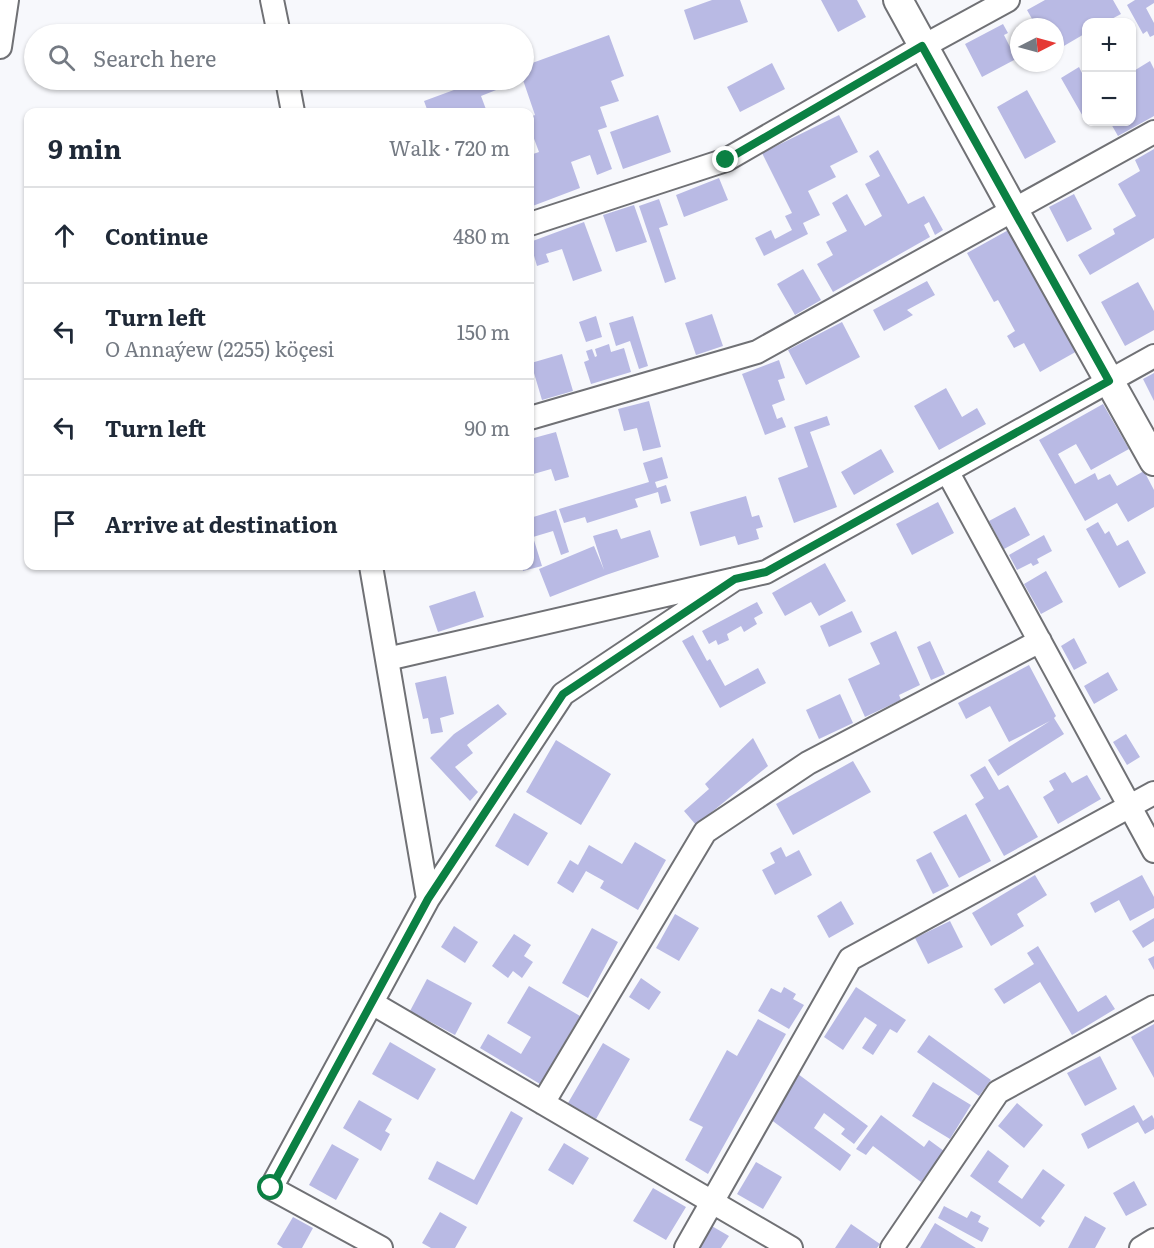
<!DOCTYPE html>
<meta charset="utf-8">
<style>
body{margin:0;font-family:Literata,serif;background:#f2f2f3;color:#1f2937}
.controls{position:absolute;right:18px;top:18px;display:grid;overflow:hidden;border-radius:12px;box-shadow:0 2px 4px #0004}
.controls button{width:54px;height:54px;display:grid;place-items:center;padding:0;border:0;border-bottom:2px solid #e0e1e3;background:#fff;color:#1f2937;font:30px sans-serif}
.compass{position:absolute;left:1010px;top:18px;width:54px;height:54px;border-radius:50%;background:#fff;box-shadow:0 2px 4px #0004;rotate:84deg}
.stop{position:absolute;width:18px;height:18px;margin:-14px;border:4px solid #0b8043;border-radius:50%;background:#fff}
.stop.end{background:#0b8043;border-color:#fff;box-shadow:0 2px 6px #0008}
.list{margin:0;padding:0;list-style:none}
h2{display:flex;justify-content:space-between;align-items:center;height:78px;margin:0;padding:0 24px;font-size:26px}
h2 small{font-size:20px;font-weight:400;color:#747a83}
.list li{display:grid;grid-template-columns:39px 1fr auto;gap:18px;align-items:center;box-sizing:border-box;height:96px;padding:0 24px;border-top:2px solid #e0e1e3}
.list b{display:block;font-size:22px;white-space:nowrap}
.list p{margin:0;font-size:20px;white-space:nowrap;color:#747a83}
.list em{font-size:20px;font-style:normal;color:#747a83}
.icon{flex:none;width:33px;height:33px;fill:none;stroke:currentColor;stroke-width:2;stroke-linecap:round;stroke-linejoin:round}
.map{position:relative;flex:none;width:1154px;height:1248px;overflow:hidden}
.search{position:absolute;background:#fff;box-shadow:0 2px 4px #0004;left:24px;top:24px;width:510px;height:66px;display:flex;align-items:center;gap:15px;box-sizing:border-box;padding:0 21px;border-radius:33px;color:#747a83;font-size:22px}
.panel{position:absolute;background:#fff;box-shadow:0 2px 4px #0004;left:24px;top:108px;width:510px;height:462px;border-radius:12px}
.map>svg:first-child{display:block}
</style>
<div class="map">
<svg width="1154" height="1248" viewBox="0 0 1154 1248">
<rect width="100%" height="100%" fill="#f7f8fc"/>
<path fill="#b9bae4" d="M712,0H740L748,22L694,40L684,10Z
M821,0H857L866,17L838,32Z
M1045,0H1113L1121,14L1106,22H1086V33L1057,50L1055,47V27H1044L1042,23L1036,26L1027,10Z
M1135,0H1154V3L1146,8L1154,23V35L1150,37L1147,31L1143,34L1127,5Z
M1003,24L1008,33L1004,35L1016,59L982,77L965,44Z
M609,35L624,76L611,81L619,101L600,107L607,127L598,130L612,169L597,175L590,155L571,162L580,188L530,207V155L539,152L533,136L530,137V117L535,115L523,80L524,66Z
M1150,61L1154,69V116L1118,136L1110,122H1132V72Z
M772,63L785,89L740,112L727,87Z
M1079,67L1086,81V119L1085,120L1061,78Z
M481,80H509L511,84L481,96L487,112H428L424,101Z
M1027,90L1056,142L1025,159L997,107Z
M658,115L671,152L623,169L610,132Z
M839,115L858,152L830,166L836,177L808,191L820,215L803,223L808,234L764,256L755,238L771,230L775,239L792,230L785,216L792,213L762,153Z
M1154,149V238L1090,275L1078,255L1115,234L1113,229L1136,216L1118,184L1140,171L1135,160Z
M878,150L908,204L924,196L943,230L935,235L929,222L924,225L930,237L833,292L817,264L833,255L826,242L847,231L832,203L847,194L865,226L882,216L865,184L880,176L869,156Z
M719,178L728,200L684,217L676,195Z
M1074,194L1092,229L1067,242L1049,207Z
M659,199L668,225L659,228L676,279L665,283L639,206Z
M634,205L647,242L616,252L603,215Z
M584,222L602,271L573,281L562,249L546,254L549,262L537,266L530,242Z
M1012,228L1079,350L1040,372L1024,343L1014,348L1007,336L1015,331L998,300L994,302L967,253Z
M803,269L821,300L795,315L777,284Z
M927,281L935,295L907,310L913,315L884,331L873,310Z
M1138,282L1154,311V330L1125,346L1101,302Z
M712,314L723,346L696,355L685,323Z
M596,316L602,337L586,342L579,322Z
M633,316L648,366L639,369L630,341L616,346L609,323Z
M842,322L860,357L806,385L788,350Z
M609,344L611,352L624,348L631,372L591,384L584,362L589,360L586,351L592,349L595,357L597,356L595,349Z
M562,354L573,391L542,400L531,363Z
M779,360L785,378L778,380L785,400L772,405L777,419L782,417L786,427L765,435L742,374Z
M1154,373V401L1143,379Z
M946,388L962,417L977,408L986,424L939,450L914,406Z
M649,401L661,447L643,451L637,428L624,431L618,409Z
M1103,404L1129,449L1091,470L1076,444L1058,454L1075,484L1095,473L1098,480L1110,474L1117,486L1144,471L1154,490V507L1128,522L1117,503L1085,521L1039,440Z
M827,416L830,425L810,432L837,507L794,523L778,478L808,467L794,427Z
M556,432L569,477L555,481L551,469L530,475V439Z
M881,449L894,472L854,495L841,472Z
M662,457L668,478L655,482L657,488L666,485L671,501L661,504L658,492L635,499L638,507L587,523L585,517L564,523L559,509L649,482L643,463Z
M746,496L752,517L759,515L763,527L756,529L759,539L738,545L735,536L700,546L690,512Z
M938,502L954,533L912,555L896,524Z
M1015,507L1030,535L1004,549L989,521Z
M556,510L569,552L561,555L553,531L533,537L542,566L523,571L522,566H530V518Z
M1098,522L1105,534L1109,531L1117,546L1128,540L1146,573L1119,588L1086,529Z
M617,529L621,539L650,530L659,557L606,575L550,597L539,569L594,546L604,570L593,536Z
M1044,535L1052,551L1037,559L1039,563L1033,566L1031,563L1017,570L1009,555Z
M825,563L846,601L819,616L811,602L785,616L772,593Z
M1046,571L1063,602L1041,614L1024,584Z
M475,591L484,617L438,632L429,606Z
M757,602L763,613L754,618L757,624L744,632L741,626L727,634L729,640L718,645L716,640L709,644L702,631Z
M852,611L862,632L829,647L820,626Z
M896,631L920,685L899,695L901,700L865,717L848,679L880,664L870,643Z
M693,635L707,661L710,659L725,686L758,668L766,683L720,708L682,641Z
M1074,638L1087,663L1074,670L1061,646Z
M930,641L945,674L931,680L917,647Z
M1029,665L1056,716L1054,718L1064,734L998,776L988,760L1050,721L1009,742L990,706L966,719L958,703Z
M1108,672L1118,690L1094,704L1084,686Z
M446,676L454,714L440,718L443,732L431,734L428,718L423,719L415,683Z
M840,694L853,723L819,739L806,710Z
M498,704L507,714L467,745L473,753L455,767L478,792L470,801L430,758L454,734Z
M1126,734L1140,757L1127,765L1113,742Z
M753,738L768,766L696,825L684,811L709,789L705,784Z
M556,740L611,774L581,825L526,792Z
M853,761L871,792L793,835L776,804Z
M985,766L999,790L1008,785L1038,837L1004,856L975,804L984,798L970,775Z
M1065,772L1072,783L1087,775L1101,799L1058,824L1043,797L1054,790L1049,781Z
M514,813L548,833L528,866L495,846Z
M966,814L991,861L959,878L933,832Z
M635,842L666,860L638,910L600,888L604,881L586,871L573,893L557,883L570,860L578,865L589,845L622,864Z
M781,847L786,857L799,850L812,875L775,895L762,870L775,863L770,853Z
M931,852L949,886L933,894L916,860Z
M1035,875L1047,895L1017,914L1024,926L991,946L972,913Z
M1142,875L1154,897V908L1130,921L1119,900L1095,913L1090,903Z
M841,901L854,924L829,938L817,916Z
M675,914L699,928L679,961L656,948Z
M1154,918V941L1143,948L1132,931Z
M950,921L963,947L928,964L915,938Z
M454,926L478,942L465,963L441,947Z
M592,928L618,942L588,998L562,983Z
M514,934L531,945L524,956L533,962L522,978L513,971L508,978L492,966Z
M1038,946L1078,1012L1106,995L1115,1009L1072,1035L1040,982L1004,1004L994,989L1034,964L1027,953Z
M1154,956V970L1148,959Z
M641,978L661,992L649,1010L629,997Z
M427,979L472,1003L455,1035L410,1011Z
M529,986L580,1016L540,1084L480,1048L488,1034L521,1054L531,1037L507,1023Z
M784,987L796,994L793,999L804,1005L789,1029L758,1011L771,988L781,993Z
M856,987L906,1020L897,1033L890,1029L873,1055L862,1048L877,1025L865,1017L843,1050L824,1037Z
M758,1019L786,1034L708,1174L685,1160L703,1127L689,1120L727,1050L737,1056Z
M1154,1024V1078L1131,1037Z
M929,1035L991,1080L979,1096L917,1052Z
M390,1042L436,1069L418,1100L372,1074Z
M603,1043L630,1059L596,1119L568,1103Z
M1100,1056L1117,1089L1085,1106L1067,1073Z
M798,1074L868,1126L854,1144L841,1134L845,1129L824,1113L814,1128L851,1155L840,1171L766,1116Z
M933,1082L971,1105L950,1139L912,1116Z
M359,1100L392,1119L385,1131L390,1134L381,1151L343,1128Z
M1017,1103L1043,1125L1024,1148L998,1126Z
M1134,1105L1143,1121L1152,1115L1154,1119V1129L1145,1134L1138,1122L1088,1149L1081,1134Z
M511,1111L523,1118L477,1205L428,1179L437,1161L474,1180Z
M881,1115L924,1147L929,1140L944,1151L921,1182L873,1146L866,1155L856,1149Z
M564,1143L589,1158L573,1185L548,1170Z
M332,1144L359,1159L336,1200L309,1185Z
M988,1150L1009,1166L998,1182L1022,1199L1043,1169L1065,1185L1041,1218L1045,1221L1040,1227L970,1176Z
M756,1162L782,1177L763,1209L737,1194Z
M1134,1181L1147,1205L1126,1216L1113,1193Z
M653,1188L686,1207L666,1240L633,1221Z
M944,1206L967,1218L971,1211L981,1216L978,1222L989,1228L982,1242L938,1218Z
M440,1212L467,1227L455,1248H431L422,1243Z
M1085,1216L1106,1228L1095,1248H1068Z
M293,1217L313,1228L302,1248H283L277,1244Z
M935,1223L976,1248H920Z
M851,1224L880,1244L877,1248H835Z
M710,1225L729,1236L721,1248H695Z"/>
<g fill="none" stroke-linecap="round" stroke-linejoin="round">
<defs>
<path id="minor" d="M272,0L279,34
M0,47L7,0
M287,80L293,112
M530,224L726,160L922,47L1008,0
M530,418L757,352L1154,132
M947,471L1154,851
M371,566L428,899
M387,659L766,572L1154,356
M372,1003L791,1248
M543,1103L705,832L808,763L1040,641
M381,1248L271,1188L428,899L563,694L735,579
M686,1248L850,959L1154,793
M892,1248L998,1092L1154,1007
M1141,1248L1154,1240"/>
<path id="major" d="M898,0L1013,209L1154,461"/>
</defs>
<use href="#minor" stroke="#707175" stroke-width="26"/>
<use href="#major" stroke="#707175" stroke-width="32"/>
<use href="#minor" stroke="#fff" stroke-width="22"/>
<use href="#major" stroke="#fff" stroke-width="28"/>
</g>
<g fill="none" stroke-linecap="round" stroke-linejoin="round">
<path stroke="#0b8043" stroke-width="8" d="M271,1188L428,899L563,694L735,579L766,572L1109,381L922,46L726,160"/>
</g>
</svg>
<div class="controls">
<button>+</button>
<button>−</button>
</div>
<svg class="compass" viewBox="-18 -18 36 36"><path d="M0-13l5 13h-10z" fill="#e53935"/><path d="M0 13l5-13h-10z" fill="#747a83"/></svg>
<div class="stop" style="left:271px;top:1188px"></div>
<div class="stop end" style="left:726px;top:160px"></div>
<div class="search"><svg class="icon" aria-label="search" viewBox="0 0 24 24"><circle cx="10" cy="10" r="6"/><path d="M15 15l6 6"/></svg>Search here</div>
<section class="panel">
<h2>9 min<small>Walk · 720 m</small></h2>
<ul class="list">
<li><svg class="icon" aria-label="ahead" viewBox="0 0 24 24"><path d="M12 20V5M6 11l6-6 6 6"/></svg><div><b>Continue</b></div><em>480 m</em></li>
<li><svg class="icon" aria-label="left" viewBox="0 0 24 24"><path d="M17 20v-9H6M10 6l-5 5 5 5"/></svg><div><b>Turn left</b><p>O Annaýew (2255) köçesi</p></div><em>150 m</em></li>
<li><svg class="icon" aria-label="left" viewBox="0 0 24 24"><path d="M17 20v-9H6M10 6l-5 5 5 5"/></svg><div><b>Turn left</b></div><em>90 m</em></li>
<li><svg class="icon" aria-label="arrive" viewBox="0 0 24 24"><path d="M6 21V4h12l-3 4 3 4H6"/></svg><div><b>Arrive at destination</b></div></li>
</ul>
</section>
</div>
